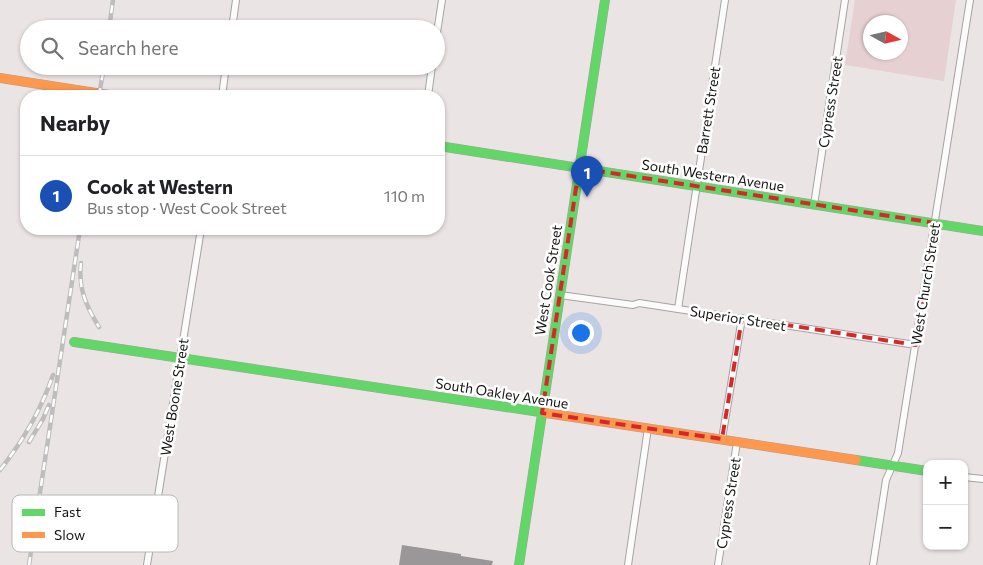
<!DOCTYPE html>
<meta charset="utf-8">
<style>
body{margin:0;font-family:Commissioner,sans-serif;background:#f2f2f2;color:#202124}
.controls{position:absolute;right:15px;bottom:15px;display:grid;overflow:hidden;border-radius:10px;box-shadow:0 1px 4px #0004}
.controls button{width:45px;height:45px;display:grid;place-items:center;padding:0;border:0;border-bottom:1px solid #e0e0e0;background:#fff;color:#202124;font:25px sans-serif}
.compass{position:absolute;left:863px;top:15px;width:45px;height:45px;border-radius:50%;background:#fff;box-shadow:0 1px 4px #0004;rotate:98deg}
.you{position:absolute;left:580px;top:332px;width:18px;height:18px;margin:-12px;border:4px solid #fff;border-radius:50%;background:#1a73e8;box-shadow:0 0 0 8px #1a73e833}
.badge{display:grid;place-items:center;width:32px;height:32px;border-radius:50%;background:#615c5c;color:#fff;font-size:16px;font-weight:700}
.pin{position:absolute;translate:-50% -41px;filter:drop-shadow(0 1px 2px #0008)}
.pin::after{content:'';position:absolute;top:26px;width:18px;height:15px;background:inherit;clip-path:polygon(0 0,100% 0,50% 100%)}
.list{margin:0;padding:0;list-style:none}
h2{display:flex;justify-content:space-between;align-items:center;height:65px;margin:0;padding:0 20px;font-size:21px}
h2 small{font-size:16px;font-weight:400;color:#757577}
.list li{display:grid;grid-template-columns:32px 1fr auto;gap:15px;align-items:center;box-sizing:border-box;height:80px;padding:0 20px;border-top:1px solid #e0e0e0}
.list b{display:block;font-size:19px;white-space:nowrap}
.list p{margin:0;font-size:16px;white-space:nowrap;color:#757577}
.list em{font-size:16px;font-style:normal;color:#757577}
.icon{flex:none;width:28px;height:28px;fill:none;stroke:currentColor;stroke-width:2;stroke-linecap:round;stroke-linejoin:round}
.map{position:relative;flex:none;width:983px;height:565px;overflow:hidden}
.search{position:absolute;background:#fff;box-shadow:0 1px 4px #0004;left:20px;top:20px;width:425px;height:55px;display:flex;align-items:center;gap:12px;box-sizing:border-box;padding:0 18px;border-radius:28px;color:#757577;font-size:19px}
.panel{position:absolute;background:#fff;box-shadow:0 1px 4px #0004;left:20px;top:90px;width:425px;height:145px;border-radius:20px}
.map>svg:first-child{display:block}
</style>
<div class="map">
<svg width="983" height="565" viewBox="0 0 983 565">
<rect width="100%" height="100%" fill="#ebe4e5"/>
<path fill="#e6d0d2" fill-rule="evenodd" d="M855,0H956L944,81L845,65ZM870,22H900V52H870Z"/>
<path fill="#9b9697" d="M402,545L461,554V556L493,561L492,565H399Z"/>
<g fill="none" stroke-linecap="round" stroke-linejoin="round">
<defs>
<path id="street" d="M232,29L236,0
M436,39L442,0
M222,96L226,66
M428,96L432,66
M814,205L845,0
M560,295L633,305L639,303L678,309L916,345
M678,309L725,0
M722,439L742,318
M964,477L983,479
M147,565L201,229
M628,565L648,428
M718,565L737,442
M873,565L886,480L898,453L970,0"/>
<path id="fast" d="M439,146L983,231
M74,342L546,413
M856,460L927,471
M519,565L605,0"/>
<path id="slow" d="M0,78L115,96
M546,413L856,460"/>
</defs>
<use href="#street" stroke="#a7a2a2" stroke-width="8"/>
<use href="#fast" stroke="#a7a2a2" stroke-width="10"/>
<use href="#slow" stroke="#a7a2a2" stroke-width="10"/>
<use href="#street" stroke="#fcfbfb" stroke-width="6"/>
<use href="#fast" stroke="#63d668" stroke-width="9"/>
<use href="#slow" stroke="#ff974d" stroke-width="9"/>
<defs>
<path id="rail" d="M109,29L113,0
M99,96L104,66
M81,263C78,288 86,306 99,327
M29,442L43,419L49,405
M0,470C23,441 41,410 53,375
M29,565L80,229"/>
</defs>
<use href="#rail" stroke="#bebcbc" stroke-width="4.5"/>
<use href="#rail" stroke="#fff" stroke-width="2.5" stroke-dasharray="8" stroke-linecap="butt"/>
</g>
<path fill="none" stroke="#d62828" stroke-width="4" stroke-dasharray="10 6" stroke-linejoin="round" d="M579,168L935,223L916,345L742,318L722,439L542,413Z"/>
<g text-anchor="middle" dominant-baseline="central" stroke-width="5" stroke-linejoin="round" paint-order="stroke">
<g font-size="14" fill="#171313" stroke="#fff">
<text transform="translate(830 102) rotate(-81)">Cypress Street</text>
<text transform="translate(708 110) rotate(-81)">Barrett Street</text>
<text transform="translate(713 175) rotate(9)">South Western Avenue</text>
<text transform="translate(548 280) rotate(-81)">West Cook Street</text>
<text transform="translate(925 284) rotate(-81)">West Church Street</text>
<text transform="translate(738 318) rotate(9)">Superior Street</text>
<text transform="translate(502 393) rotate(9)">South Oakley Avenue</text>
<text transform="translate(174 397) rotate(-81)">West Boone Street</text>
<text transform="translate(728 503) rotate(-81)">Cypress Street</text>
</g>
</g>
<rect x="12" y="495" width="166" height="57" rx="8" fill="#fff" stroke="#b9b8b8" stroke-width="1"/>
<rect x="22" y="509" width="23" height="7" fill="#63d668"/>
<rect x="22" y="532" width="23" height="6" fill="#ff974d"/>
<g font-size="14" fill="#171313">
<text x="54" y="517">Fast</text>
<text x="54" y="540">Slow</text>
</g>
</svg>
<div class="controls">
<button>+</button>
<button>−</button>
</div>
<svg class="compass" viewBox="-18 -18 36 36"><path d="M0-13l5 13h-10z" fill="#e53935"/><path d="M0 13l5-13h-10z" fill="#757577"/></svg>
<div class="you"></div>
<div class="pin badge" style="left:587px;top:197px;background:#1a4fb4">1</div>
<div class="search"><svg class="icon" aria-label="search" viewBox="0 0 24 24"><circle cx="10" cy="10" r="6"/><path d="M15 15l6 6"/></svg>Search here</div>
<section class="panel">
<h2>Nearby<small></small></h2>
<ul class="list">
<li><span class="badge" style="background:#1a4fb4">1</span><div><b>Cook at Western</b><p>Bus stop · West Cook Street</p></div><em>110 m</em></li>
</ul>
</section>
</div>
